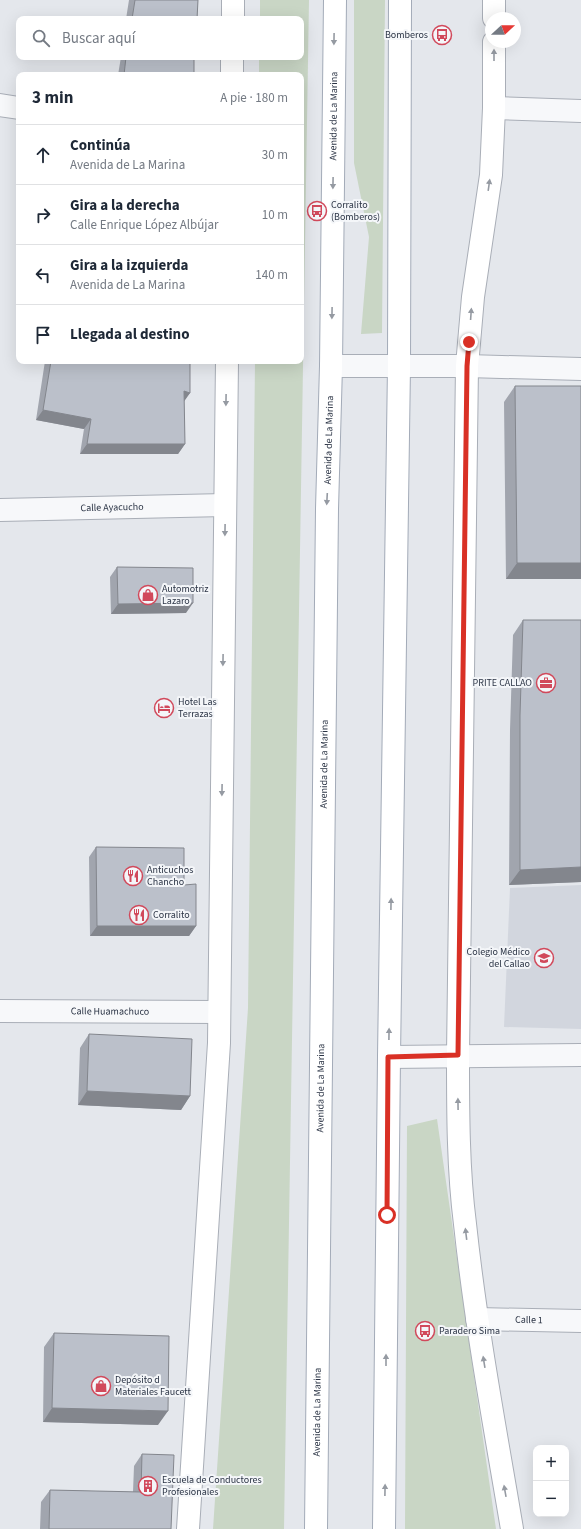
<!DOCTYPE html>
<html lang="es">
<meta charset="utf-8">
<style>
body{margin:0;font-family:"Source Sans 3",sans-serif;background:#f2f2f3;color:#1f2937}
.controls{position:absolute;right:12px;bottom:12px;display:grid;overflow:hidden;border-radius:8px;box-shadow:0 4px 16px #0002}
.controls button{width:36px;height:36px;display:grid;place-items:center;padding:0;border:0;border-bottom:1px solid #e0e1e3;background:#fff;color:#1f2937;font:20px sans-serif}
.compass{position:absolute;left:485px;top:12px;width:36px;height:36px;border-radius:50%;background:#fff;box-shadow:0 4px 16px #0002;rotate:69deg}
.stop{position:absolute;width:12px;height:12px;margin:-9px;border:3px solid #d93025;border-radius:50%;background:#fff}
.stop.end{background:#d93025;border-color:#fff;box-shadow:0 1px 4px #0008}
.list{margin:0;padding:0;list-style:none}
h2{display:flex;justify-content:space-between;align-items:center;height:52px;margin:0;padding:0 16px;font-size:17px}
h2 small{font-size:13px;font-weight:400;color:#747a83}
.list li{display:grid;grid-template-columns:26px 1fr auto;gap:12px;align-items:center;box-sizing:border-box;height:60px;padding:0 16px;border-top:1px solid #e0e1e3}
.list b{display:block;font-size:15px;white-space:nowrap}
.list p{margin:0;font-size:13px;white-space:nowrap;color:#747a83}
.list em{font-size:13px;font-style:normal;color:#747a83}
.icon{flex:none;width:22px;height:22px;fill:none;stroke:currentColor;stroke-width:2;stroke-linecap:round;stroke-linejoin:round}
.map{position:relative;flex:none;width:581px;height:1529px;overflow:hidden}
.search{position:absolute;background:#fff;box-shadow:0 4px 16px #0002;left:16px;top:16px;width:288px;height:44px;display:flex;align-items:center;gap:10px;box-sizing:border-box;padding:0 14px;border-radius:8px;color:#747a83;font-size:15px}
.panel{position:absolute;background:#fff;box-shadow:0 4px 16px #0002;left:16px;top:72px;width:288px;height:292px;border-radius:8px}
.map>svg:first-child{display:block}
</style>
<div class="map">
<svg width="581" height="1529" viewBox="0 0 581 1529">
<rect width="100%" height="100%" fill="#e4e7ec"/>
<path fill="#d2d6de" d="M581,885V1029L504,1027L510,888Z"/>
<path fill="#c9d6c5" d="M260,0H309L284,1529H213L248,1008L255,361H301V75H259V57H301V19H260Z
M354,0H385L382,333L361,334L369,237L354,163Z
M437,1119L496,1529H405L407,1126Z"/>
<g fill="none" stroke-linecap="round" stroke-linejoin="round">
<defs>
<g id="street">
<path d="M0,105L19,108"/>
<path d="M494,108L581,111"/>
<path d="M331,366H467L581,369"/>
<path id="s1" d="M0,510L225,505"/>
<path id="s2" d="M0,1011L219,1012"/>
<path d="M389,1057L581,1055"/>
<path id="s3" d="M477,1319L581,1321"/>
</g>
<path id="secondary" d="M494,0V18
M233,19V0
M494,42V108L491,175L473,297L467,366L458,1055C458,1112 458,1169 465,1224C476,1327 495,1428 512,1529
M232,75V57
M188,1529L219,1043L227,361"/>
<g id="primary">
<path id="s4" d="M316,1529L327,509L331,366L335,0"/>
<path d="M384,1529L389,1057L399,366L400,0"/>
</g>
</defs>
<use href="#street" stroke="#a9aeb7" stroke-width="24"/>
<use href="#secondary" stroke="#a9aeb7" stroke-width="24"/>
<use href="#primary" stroke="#a3abb8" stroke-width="24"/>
<use href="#street" stroke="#f7f8fa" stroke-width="22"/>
<use href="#secondary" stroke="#fff" stroke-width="22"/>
<use href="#primary" stroke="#fff" stroke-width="22"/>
</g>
<path fill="#a1a5ae" d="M129,0H198L197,19H126Z
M121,57H194V75H118Z
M45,361H190V393L184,400L185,444L178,454H80L84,429L36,420Z
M515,386H581V579H506L504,402Z
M117,567L186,613L111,614L110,577Z
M523,620H581V882L509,885L510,730L513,635Z
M96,847L184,885L196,926L189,936H90L89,857Z
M89,1034L190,1096L181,1110L78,1105L80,1048Z
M54,1333L158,1425L43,1422L44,1347Z
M142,1454L171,1529H40L41,1502L50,1490L133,1492L134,1466Z"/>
<path fill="#83868d" d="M184,391L190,393L183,403Z
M43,410L91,419L84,429L36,420Z
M87,444H185L178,454H80Z
M517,563H581V579H506Z
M193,603L186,613L111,614L118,604Z
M581,867V882L509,885L520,870Z
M97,926H196L189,936H90Z
M87,1091L190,1096L181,1110L78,1105Z
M52,1408L168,1411L158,1425L43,1422Z"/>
<path fill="#bbc0ca" stroke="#83868d" d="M135,0H198L197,19H132Z
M126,57H194V75H124Z
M51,361H190V393L184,391L185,444H87L91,419L43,410Z
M515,386H581V563H517Z
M117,567L193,568V603L118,604Z
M523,620H581V867L520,870V715Z
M96,847L184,848V885L196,884V926H97Z
M89,1034L192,1039L190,1096L87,1091Z
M54,1333L169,1336L168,1411L52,1408Z
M142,1454L174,1455L171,1529H49L50,1490L141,1492Z"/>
<defs><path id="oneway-solid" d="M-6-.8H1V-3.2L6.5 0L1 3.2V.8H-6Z"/></defs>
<g fill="#959aa2">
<use href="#oneway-solid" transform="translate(334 39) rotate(91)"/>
<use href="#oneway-solid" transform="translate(494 55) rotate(-90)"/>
<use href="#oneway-solid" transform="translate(333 183) rotate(91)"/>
<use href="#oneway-solid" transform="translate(489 185) rotate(-82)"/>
<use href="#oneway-solid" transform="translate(332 313) rotate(91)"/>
<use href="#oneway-solid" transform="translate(471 314) rotate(-86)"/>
<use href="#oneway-solid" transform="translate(226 400) rotate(91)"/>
<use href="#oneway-solid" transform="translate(327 499) rotate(93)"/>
<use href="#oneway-solid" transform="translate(225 530) rotate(91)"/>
<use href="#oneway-solid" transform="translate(223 660) rotate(91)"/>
<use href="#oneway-solid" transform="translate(222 790) rotate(91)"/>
<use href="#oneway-solid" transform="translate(391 904) rotate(-89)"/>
<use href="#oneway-solid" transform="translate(389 1034) rotate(-89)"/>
<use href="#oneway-solid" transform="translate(458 1104) rotate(-91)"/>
<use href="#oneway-solid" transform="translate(466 1234) rotate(-97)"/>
<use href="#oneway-solid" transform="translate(386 1360) rotate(-90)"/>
<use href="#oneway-solid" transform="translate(484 1362) rotate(-99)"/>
<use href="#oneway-solid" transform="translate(385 1490) rotate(-89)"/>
<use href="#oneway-solid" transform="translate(505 1491) rotate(-100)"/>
</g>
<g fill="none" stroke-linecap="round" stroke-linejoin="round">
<path stroke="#d93025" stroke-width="5" d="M387,1215L388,1057L458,1055L467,366L469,342"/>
</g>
<defs>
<symbol id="bus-ring" viewBox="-11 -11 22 22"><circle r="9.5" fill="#f4f6f9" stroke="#d1495b" stroke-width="1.5"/><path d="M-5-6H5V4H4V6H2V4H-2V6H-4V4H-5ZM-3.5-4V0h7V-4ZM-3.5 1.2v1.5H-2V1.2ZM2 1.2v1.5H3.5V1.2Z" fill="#d1495b"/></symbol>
<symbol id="shop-ring" viewBox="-11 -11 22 22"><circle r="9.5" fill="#f4f6f9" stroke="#d1495b" stroke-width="1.5"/><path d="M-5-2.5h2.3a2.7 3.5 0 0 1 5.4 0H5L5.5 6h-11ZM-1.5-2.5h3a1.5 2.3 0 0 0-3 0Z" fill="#d1495b"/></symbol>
<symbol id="office-ring" viewBox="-11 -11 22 22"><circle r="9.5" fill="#f4f6f9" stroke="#d1495b" stroke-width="1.5"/><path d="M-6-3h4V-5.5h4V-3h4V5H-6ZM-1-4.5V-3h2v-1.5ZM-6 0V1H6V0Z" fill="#d1495b"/></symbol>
<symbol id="hotel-ring" viewBox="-11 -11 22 22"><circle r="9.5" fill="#f4f6f9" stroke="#d1495b" stroke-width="1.5"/><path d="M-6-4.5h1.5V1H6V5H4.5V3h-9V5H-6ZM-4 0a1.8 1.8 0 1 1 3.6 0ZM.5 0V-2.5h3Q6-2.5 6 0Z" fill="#d1495b"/></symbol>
<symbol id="restaurant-ring" viewBox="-11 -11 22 22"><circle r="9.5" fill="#f4f6f9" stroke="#d1495b" stroke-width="1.5"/><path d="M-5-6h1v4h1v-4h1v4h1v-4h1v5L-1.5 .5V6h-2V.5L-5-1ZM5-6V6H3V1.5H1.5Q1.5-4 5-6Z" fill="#d1495b"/></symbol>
<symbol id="university-ring" viewBox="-11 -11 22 22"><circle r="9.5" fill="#f4f6f9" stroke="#d1495b" stroke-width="1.5"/><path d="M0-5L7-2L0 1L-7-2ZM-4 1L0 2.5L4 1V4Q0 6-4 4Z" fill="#d1495b"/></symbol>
<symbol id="building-ring" viewBox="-11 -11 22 22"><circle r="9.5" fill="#f4f6f9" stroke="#d1495b" stroke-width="1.5"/><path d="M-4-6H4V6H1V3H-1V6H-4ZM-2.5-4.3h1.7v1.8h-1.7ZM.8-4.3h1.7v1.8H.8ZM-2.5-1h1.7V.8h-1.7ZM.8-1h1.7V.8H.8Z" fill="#d1495b"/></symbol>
</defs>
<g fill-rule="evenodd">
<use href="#bus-ring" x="431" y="24" width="22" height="22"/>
<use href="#bus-ring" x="306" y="200" width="22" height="22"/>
<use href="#shop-ring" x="137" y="584" width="22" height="22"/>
<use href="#office-ring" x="535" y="672" width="22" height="22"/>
<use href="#hotel-ring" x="153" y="697" width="22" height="22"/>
<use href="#restaurant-ring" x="122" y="865" width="22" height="22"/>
<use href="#restaurant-ring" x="128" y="904" width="22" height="22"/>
<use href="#university-ring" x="533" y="947" width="22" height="22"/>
<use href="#bus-ring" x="414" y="1320" width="22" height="22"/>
<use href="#shop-ring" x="90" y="1375" width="22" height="22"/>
<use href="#building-ring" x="137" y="1475" width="22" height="22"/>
</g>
<g text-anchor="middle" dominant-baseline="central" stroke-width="4" stroke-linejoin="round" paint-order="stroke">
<g font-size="10" fill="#2b3445" stroke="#f4f6f9" text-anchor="start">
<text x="428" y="35" text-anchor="end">Bomberos</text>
<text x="331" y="205">Corralito<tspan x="331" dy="12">(Bomberos)</tspan></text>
<text x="162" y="589">Automotriz<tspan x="162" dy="12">Lazaro</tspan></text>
<text x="532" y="683" text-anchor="end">PRITE CALLAO</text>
<text x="178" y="702">Hotel Las<tspan x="178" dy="12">Terrazas</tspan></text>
<text x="147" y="870">Anticuchos<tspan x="147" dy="12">Chancho</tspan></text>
<text x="153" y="915">Corralito</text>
<text x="530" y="952" text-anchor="end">Colegio Médico<tspan x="530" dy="12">del Callao</tspan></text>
<text x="439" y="1331">Paradero Sima</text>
<text x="115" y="1380">Depósito d<tspan x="115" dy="12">Materiales Faucett</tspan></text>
<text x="162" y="1480">Escuela de Conductores<tspan x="162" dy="12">Profesionales</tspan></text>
</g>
<g font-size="10" fill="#2b3445" stroke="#f4f6f9">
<text stroke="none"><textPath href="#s4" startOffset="1413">Avenida de La Marina</textPath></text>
<text stroke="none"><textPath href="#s4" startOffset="1089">Avenida de La Marina</textPath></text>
<text stroke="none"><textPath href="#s1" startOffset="112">Calle Ayacucho</textPath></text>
<text stroke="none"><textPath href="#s4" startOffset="765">Avenida de La Marina</textPath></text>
<text stroke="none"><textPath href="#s2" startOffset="110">Calle Huamachuco</textPath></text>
<text stroke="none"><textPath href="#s4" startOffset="441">Avenida de La Marina</textPath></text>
<text stroke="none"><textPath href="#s3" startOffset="52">Calle 1</textPath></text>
<text stroke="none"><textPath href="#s4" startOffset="117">Avenida de La Marina</textPath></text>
</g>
</g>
</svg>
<div class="controls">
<button>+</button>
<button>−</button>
</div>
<svg class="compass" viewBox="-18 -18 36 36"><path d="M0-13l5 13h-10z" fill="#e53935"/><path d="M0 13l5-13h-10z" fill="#747a83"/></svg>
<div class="stop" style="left:387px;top:1215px"></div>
<div class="stop end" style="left:469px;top:342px"></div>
<div class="search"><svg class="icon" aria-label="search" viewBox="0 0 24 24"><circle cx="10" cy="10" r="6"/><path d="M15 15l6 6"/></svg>Buscar aquí</div>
<section class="panel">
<h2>3 min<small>A pie · 180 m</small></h2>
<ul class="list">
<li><svg class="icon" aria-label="ahead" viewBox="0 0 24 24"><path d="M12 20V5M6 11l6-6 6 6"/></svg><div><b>Continúa</b><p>Avenida de La Marina</p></div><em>30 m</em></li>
<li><svg class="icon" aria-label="right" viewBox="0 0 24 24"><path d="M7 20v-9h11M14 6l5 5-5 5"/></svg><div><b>Gira a la derecha</b><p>Calle Enrique López Albújar</p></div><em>10 m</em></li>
<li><svg class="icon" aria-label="left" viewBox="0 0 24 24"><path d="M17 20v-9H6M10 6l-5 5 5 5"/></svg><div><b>Gira a la izquierda</b><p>Avenida de La Marina</p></div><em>140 m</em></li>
<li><svg class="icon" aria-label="arrive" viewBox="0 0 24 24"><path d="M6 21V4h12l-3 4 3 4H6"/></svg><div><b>Llegada al destino</b></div></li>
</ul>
</section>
</div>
